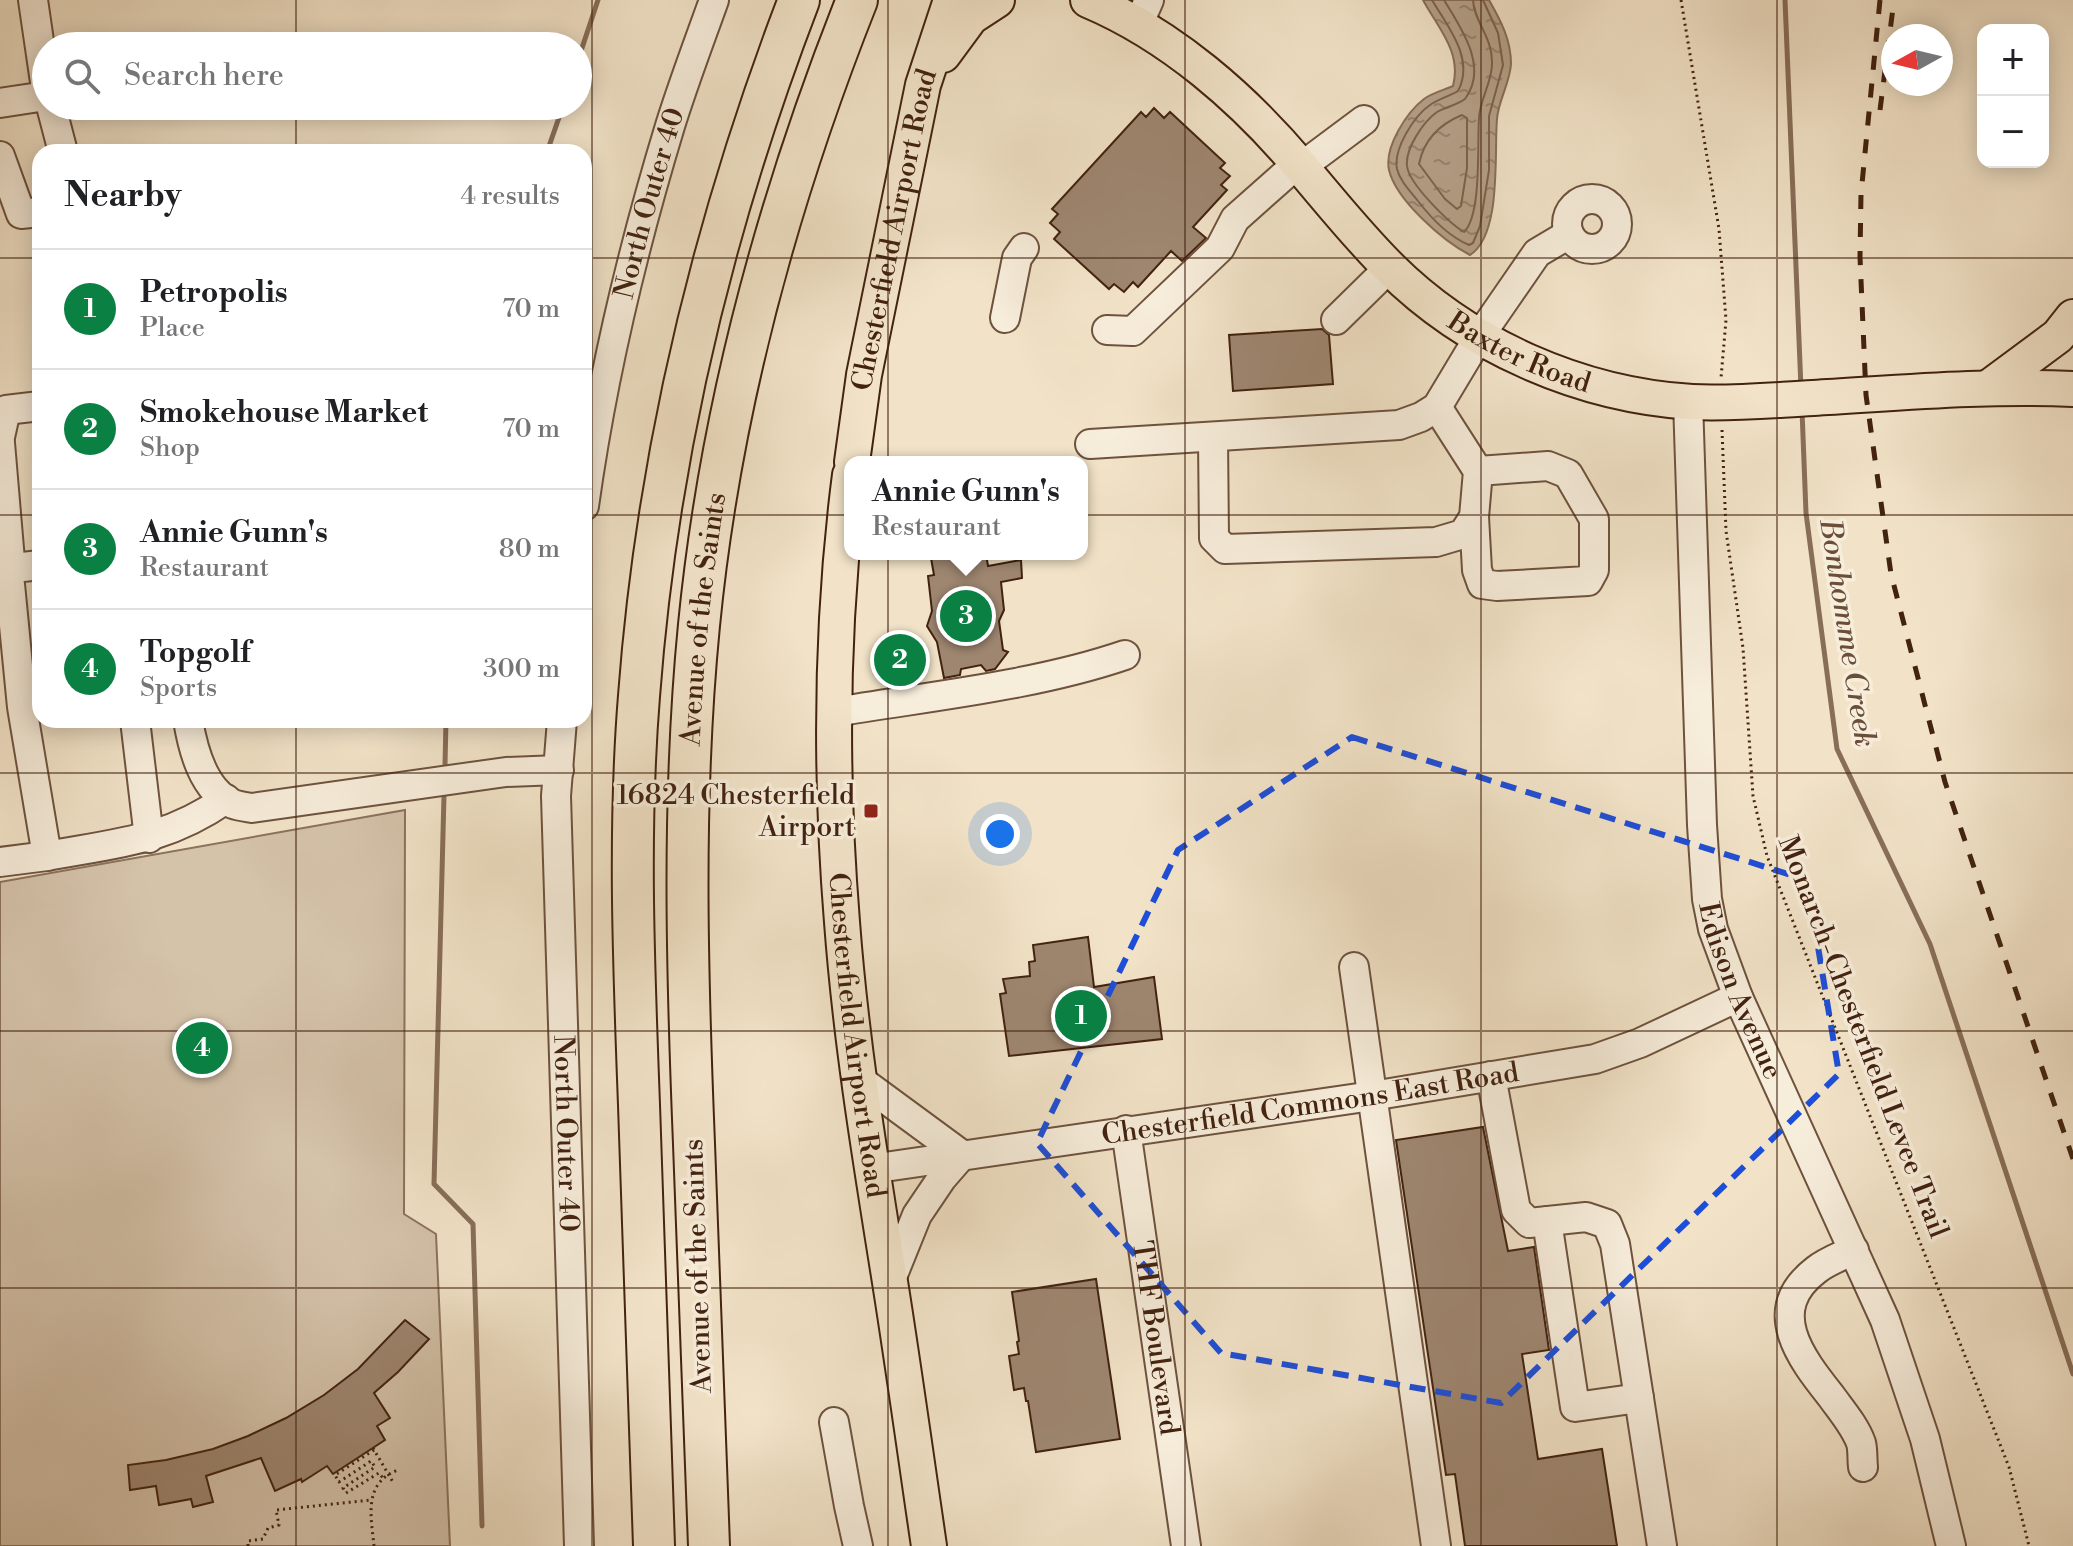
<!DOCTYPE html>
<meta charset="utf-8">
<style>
body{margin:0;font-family:"Libre Bodoni",serif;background:#f2f2f2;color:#202124}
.controls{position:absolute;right:24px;top:24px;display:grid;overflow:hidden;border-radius:16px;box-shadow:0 4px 20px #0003}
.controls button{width:72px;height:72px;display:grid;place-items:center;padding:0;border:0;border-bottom:2px solid #e0e0e0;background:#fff;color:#202124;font:40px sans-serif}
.compass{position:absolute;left:1881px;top:24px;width:72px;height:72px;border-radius:50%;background:#fff;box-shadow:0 4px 20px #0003;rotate:262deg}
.you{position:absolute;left:1000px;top:834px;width:28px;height:28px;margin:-20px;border:6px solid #fff;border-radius:50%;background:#1a73e8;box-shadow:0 0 0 12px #1a73e833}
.badge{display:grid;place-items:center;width:52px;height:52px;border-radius:50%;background:#0b8043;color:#fff;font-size:26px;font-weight:700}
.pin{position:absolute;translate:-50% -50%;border:4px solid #fff;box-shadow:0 2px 8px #0006}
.popup{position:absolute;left:844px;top:456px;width:244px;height:104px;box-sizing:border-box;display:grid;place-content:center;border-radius:16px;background:#fff;filter:drop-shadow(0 2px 6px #0005);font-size:26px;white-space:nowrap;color:#757577}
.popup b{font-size:30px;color:#202124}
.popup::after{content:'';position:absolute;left:50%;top:100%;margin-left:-16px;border:16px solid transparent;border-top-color:#fff}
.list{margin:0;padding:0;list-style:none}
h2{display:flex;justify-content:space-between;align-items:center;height:104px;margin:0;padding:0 32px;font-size:34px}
h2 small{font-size:26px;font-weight:400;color:#757577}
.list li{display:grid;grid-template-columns:52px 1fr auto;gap:24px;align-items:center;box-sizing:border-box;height:120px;padding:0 32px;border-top:2px solid #e0e0e0}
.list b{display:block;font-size:30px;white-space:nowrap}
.list p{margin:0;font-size:26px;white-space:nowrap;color:#757577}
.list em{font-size:26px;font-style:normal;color:#757577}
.icon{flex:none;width:44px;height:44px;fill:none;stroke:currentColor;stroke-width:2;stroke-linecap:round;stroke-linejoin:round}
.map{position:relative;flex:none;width:2073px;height:1546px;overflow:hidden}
.search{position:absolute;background:#fff;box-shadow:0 4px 20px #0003;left:32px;top:32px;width:560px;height:88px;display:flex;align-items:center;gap:20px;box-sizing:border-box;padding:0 28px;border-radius:44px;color:#757577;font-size:30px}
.panel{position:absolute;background:#fff;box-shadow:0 4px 20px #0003;left:32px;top:144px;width:560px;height:584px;border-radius:24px}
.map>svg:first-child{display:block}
</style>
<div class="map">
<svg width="2073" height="1546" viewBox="0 0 2073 1546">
<defs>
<pattern id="water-ripples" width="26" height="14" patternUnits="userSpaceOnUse" patternTransform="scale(2)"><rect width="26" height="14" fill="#b6a189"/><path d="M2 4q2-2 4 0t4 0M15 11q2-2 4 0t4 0" fill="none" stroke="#96836f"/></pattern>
</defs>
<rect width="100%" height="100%" fill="#f2e3c8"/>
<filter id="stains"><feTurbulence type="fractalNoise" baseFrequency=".0025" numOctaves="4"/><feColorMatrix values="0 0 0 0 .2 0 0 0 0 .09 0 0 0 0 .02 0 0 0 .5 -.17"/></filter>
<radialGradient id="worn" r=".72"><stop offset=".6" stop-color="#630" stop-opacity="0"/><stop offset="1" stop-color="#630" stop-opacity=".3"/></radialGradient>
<path fill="#d4c2a9" stroke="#8b725c" stroke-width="2" d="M405,810L404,1214L436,1234L450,1546H0V882Z"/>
<path fill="url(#water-ripples)" stroke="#886e59" stroke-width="2" d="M1423,0H1489C1501,21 1511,40 1511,64C1510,83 1498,101 1497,119C1494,153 1502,235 1470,255C1443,241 1396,200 1389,170C1384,147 1407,112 1424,99C1432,93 1444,90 1453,86C1462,52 1438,28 1423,0Z"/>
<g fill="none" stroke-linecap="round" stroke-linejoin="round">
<path stroke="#7c624c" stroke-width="2" d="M1432,0C1448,27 1475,59 1458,91C1450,96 1438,99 1430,105C1414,116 1393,149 1397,169C1400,181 1410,191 1418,201C1431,218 1448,236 1469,245L1473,243L1480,226L1489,170V116L1503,65L1498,33L1483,0
M1444,0C1461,28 1489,67 1465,99C1457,105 1446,107 1437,112C1423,122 1405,149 1407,166C1409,184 1449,223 1464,232C1482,215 1477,143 1479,118C1480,99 1492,82 1492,64C1493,37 1474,22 1473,0
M1462,115L1467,118V168L1461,206L1457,209L1445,199L1419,164C1424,139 1440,124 1462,115Z"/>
<path stroke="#886e59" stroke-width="5" d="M1785,0L1801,388
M578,60L598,0
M547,152L563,106
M1802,410L1806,513L1837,749L1930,944L2073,1374
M445,765L446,720
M444,795L434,1184L473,1224L482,1526"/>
</g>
<path fill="#9e8670" stroke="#422210" stroke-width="2" d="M1154,108L1164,118L1170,112L1225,163L1220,168L1230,176L1221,185L1227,190L1193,227L1206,238L1182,261L1171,251L1138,287L1133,282L1124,292L1114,284L1109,289L1054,239L1060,232L1050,223L1058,214L1052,209L1141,112L1146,117Z
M1322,329L1329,335L1333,384L1233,391L1229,335Z
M956,554H986L988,566L1021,560L1022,578L1001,582L1004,610L999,621L1003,650L1008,652L995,669L986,671L981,665L961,669L960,675L944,678L937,642L927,626L932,611L928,576L934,575L931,558Z
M1088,937L1094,987L1154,977L1162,1039L1009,1056L1000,994L1006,993L1003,979L1030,976L1029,962L1035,961L1033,945Z
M1483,1127L1508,1251L1534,1247L1549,1350L1522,1354L1538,1459L1602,1449L1617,1546H1465L1455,1474L1446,1475L1396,1140Z
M1096,1279L1120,1439L1036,1452L1028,1401H1026L1024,1388L1014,1390L1009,1356L1019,1354L1017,1342L1019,1341L1012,1292Z
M405,1320L429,1339L398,1372L374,1393L390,1418L377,1426L385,1440L333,1474L327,1466L302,1482L301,1479L275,1491L261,1458L206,1476L213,1502L193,1507L191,1499L159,1505L156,1486L130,1490L128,1465L166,1460L213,1449L248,1436L286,1418L324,1395L358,1369Z"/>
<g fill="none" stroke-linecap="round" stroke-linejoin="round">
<defs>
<g id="minor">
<path d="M33,0L46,89"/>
<path d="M1138,25L1149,0"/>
<path d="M0,103L46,96"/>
<path d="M51,106L63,152"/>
<path d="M0,156L21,214L40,212"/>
<path d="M1301,167L1364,120"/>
<circle cx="1592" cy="224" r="25"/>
<path d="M1005,318L1017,258L1024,248"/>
<path d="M1336,320L1389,268"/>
<path d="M1107,330L1133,331L1220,248L1235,219L1298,163"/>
<path id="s1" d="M1688,401L1702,825L1707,899L1713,929L1738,997L1885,1320L1925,1439L1951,1546"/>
<path d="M0,437L6,410L40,406"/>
<path d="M1213,438L1214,538L1225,549L1436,542L1463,534L1474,517L1478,471L1437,407"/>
<path d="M0,443L11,572"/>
<path d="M1090,444L1399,425L1421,417L1437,407L1479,337L1537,253L1569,234"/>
<path id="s2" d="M584,506C602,377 632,251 670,126C683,84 699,42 714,0"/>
<path d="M1474,517L1477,570L1482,584L1497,586L1588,581L1594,570V519L1568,474L1548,466L1478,471"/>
<path d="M40,565L14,568L9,574L22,707L47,856C117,843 166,841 226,799"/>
<path d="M835,712C930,696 1034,686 1125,655"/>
<path d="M135,720L149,838"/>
<path d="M188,720C193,750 203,790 233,804C238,806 246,807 252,808L506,772L559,770"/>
<path id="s3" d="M562,720L556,796L579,1546"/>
<path d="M0,862L47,856"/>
<path d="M1354,967L1436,1546"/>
<path d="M1491,1076L1516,1210L1529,1223L1586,1217L1607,1224L1615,1244L1662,1546"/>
<path d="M860,1080L962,1155"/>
<path id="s4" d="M1126,1130L1186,1546"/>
<path id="s5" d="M871,1169L1372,1096L1595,1059L1640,1043L1738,997"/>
<path d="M1547,1221L1575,1407L1639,1398"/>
<path d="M1854,1250C1842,1256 1827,1261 1816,1270C1764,1310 1800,1357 1831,1396C1841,1410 1855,1426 1861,1443C1863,1450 1862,1459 1863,1467"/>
<path d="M890,1282L917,1215L942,1178L962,1155"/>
<path d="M834,1422L849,1506L858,1546"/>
</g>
<g id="major">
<path id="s6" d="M1088,0C1171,35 1244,99 1301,167C1330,201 1357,235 1389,267C1468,346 1580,395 1692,402C1732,404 1773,400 1813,398C1899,393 1986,385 2073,389"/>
<path d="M943,55L971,17L997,0"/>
<path d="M1988,388L2058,336L2073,317"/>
<path id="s7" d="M852,462L864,375L923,85L951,0"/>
<path id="s8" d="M850,475C831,622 830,774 842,922C851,1043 871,1163 890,1282C904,1370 916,1458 929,1546"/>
</g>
<g id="highway">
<path d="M654,1546C649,1399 644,1252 639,1105C634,969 628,832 639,696C657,457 713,224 799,0"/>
<path id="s9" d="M709,1546C704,1412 699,1278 694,1144C687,971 682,798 699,625C720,412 778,199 857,0"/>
</g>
</defs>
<use href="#minor" stroke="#6e523e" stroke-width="32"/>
<use href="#major" stroke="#422210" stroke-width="38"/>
<use href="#highway" stroke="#422210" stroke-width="44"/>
<path stroke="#422210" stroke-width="3" stroke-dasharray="2 4" stroke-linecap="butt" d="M1681,0L1719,229L1726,320L1721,378
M1722,430L1726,531L1743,648L1753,796L1767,856L2009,1467L2029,1546
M373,1448L394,1484
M374,1450L335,1475L339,1482L371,1461L375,1467L343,1488L346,1493L379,1473L383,1478
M248,1546V1541L263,1539L268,1528L279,1525L276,1510L371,1500
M374,1546C371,1516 363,1483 398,1470"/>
<use href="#minor" stroke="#f7eddb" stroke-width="28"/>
<use href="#major" stroke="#f2e3c8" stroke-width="34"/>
<use href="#highway" stroke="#f2e3c8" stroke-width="40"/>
<path stroke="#422210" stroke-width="5" stroke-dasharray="14 14" stroke-linecap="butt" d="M1880,0L1861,194L1860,257L1866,395L1891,574L1945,782L2073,1159
M1880,110L1894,0"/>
</g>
<path fill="none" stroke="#1d4ed8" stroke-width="6" stroke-dasharray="16 10" stroke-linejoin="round" d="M1352,737L1807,880L1839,1074L1501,1403L1221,1353L1037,1143L1178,850Z"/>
<path fill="none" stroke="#422210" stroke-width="2" stroke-opacity="0.55" d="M296,0V46M592,0V1546M888,0V1546M1185,0V1546M1481,0V1546M1777,0V1546M296,106V152M0,258H40M584,258H2073M0,515H40M584,515H2073M296,720V1546M0,773H2073M0,1031H2073M0,1288H2073"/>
<rect fill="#8f2418" stroke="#f7eddb" stroke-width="3" x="863" y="803" width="16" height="16" rx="4"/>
<g text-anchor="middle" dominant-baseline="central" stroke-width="7" stroke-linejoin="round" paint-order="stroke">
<g font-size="28" fill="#422210" stroke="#f7eddb">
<text stroke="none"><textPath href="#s2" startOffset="310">North Outer 40</textPath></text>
<text stroke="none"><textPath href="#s7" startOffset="236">Chesterfield Airport Road</textPath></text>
<text stroke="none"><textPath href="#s6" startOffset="564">Baxter Road</textPath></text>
<text stroke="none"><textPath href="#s9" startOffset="928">Avenue of the Saints</textPath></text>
<text stroke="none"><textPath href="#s1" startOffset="596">Edison Avenue</textPath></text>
<text stroke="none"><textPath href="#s8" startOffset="562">Chesterfield Airport Road</textPath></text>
<text transform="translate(1863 1037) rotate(69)">Monarch-Chesterfield Levee Trail</text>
<text stroke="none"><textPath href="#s5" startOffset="444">Chesterfield Commons East Road</textPath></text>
<text stroke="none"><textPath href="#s3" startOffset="414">North Outer 40</textPath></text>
<text transform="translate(698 1266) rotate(-92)">Avenue of the Saints</text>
<text stroke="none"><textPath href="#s4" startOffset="210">THF Boulevard</textPath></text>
</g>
<g font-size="28" fill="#422210" stroke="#f7eddb" text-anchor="end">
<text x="855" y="795">16824 Chesterfield<tspan x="855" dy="32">Airport</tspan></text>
</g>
<g font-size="30" font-style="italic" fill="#6b4e3a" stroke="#f7eddb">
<text transform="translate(1847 633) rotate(81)">Bonhomme Creek</text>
</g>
</g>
<rect width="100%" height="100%" filter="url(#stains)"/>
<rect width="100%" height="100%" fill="url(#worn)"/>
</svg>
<div class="controls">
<button>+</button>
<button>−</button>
</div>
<svg class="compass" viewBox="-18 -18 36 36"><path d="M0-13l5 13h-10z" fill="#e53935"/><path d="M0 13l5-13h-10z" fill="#757577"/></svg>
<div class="you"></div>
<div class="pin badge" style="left:1081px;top:1016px">1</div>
<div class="pin badge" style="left:900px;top:660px">2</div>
<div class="pin badge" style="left:966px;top:616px">3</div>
<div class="popup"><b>Annie Gunn's</b>Restaurant</div>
<div class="pin badge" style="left:202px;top:1048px">4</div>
<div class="search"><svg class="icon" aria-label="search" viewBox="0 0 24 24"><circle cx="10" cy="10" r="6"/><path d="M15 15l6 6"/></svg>Search here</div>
<section class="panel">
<h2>Nearby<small>4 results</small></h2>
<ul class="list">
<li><span class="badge">1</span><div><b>Petropolis</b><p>Place</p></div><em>70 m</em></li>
<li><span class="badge">2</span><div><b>Smokehouse Market</b><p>Shop</p></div><em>70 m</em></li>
<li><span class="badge">3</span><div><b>Annie Gunn's</b><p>Restaurant</p></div><em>80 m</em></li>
<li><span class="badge">4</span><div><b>Topgolf</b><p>Sports</p></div><em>300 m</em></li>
</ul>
</section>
</div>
